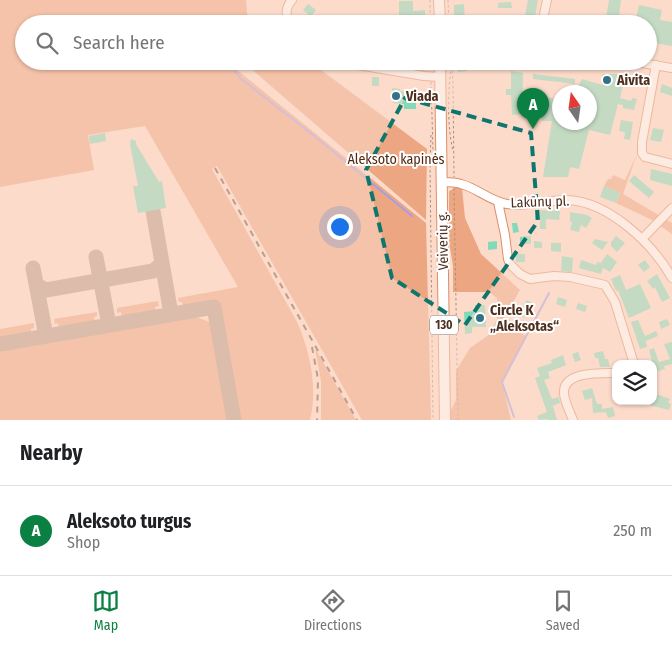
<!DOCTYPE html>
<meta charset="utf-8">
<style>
body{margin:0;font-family:"Fira Sans Condensed",sans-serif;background:#f2f2f2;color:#202124}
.controls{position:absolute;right:15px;bottom:15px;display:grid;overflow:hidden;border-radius:10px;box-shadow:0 1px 4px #0004}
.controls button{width:45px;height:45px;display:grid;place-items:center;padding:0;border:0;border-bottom:1px solid #e0e0e0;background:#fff;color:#202124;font:25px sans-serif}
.compass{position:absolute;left:552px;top:85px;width:45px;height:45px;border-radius:50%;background:#fff;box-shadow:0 1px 4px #0004;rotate:347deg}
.you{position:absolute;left:339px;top:226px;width:18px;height:18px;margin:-12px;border:4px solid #fff;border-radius:50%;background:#1a73e8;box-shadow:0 0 0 8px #1a73e833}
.badge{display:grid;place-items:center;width:32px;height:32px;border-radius:50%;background:#0b8043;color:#fff;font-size:16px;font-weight:700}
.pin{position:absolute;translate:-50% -41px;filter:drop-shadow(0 1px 2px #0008)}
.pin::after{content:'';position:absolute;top:26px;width:18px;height:15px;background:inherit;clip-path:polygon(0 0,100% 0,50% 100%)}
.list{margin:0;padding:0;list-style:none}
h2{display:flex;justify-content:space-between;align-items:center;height:65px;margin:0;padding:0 20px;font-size:21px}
h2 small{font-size:16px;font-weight:400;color:#757577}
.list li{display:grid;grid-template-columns:32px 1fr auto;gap:15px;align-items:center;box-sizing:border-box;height:90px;padding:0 20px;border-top:1px solid #e0e0e0}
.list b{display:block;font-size:19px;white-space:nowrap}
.list p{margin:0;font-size:16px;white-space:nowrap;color:#757577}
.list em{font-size:16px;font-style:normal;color:#757577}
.icon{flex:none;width:28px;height:28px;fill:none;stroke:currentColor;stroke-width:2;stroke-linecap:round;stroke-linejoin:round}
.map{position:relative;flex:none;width:672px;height:420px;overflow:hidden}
.search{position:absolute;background:#fff;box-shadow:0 1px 4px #0004;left:15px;right:15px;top:15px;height:55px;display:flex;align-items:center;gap:12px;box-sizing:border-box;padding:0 18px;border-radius:28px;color:#757577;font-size:19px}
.sheet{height:155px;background:#fff}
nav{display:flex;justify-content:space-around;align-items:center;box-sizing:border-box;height:70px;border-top:1px solid #e0e0e0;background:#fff;font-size:14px;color:#757577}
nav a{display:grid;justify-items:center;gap:2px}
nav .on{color:#0b8043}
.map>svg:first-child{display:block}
</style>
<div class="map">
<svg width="672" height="420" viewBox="0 0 672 420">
<rect width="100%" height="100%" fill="#fcdbcb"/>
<path fill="#eda682" d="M0,0H246L248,24H24V61H226L426,223L431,420H362L217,166L212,169L297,322C310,351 318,388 310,420H239L219,301L183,306L182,302H179L178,298L238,287L145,126L88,135L94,170L0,187Z
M242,61H309L427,149L426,220Z
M637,154L623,194L672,223V234L652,220L616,203L620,193L604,186L608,179H611L613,175L625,180Z
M457,187L462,188L465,218L481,254L520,290L502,322L526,336L502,382L511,420H451V410L456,400V371L470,348L490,334L497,319V298L489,292H453V266L449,242V191Z
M158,301L159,306L155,307L156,311L122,317L121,312L117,313V308Z
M97,312V316L94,317L95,322L59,328L58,323L55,324L54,319Z
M194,316L212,323L228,420H0V349Z
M34,323V328L31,329V333L0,338V329Z
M315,348L356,420H321V381Z"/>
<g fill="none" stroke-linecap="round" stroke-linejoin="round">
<path stroke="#a49ee3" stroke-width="2" d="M229,64L240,78L313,135L412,216
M514,417L502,382L549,293"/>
<path stroke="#b79786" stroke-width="15" d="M153,211L171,314
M96,257L109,325
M33,268L46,336
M37,285L46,290L153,271L162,264
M0,344L214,307L234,420"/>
</g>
<path fill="#82dab8" d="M528,0H538L534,23L524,21Z
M609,0H621L618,24H605Z
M399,1H413V11L425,10V24H416V18L399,16Z
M511,2L512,8H498V3Z
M308,4L316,10L311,17L303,10Z
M464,4L465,24H454V5Z
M639,5L662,10L660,20L672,22V46L655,43V46L648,45V24H635Z
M458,61H467V71L458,72Z
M543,61H577V70L543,66Z
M511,71L523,73L522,114L512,115L511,95H506V89H511Z
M533,74L575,79V84L533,79Z
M602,74H621V85H623L620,98L631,101L632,98L637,99L634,110L623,108V105L618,104L610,135L589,130L579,169L570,167L568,177H543L552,121H542V109H538V98H560V122H590V92H578V86L582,79L602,85Z
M372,77H379V86H372Z
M662,84L672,88V96L660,92Z
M392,88L400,89V91H404V98L416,99V109H404V104L393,103Z
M621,120L633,122L630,140L624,139L625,132L619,131Z
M653,128L664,130L661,142L650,140Z
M105,133L106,141L90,144L89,136Z
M131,139L136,141V144L159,182L162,181L166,208L138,213L133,186H138L130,144Z
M651,169L672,174V186L650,180Z
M634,175L654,192L649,198L629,181Z
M604,186L620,193L616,203L600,197Z
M535,210L560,211L559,220L546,219V229H540V220H535Z
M570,212L587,215L592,218L586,228L581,225L579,232L570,230L572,222L570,221Z
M512,223H517L519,232L513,233Z
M531,236V244H520V237Z
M616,236L625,243L617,252L611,246V242Z
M595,239L608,242L602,250L592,243Z
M497,241V249L488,250V242Z
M534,241L542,242V248H534Z
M551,243H561V252L551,251Z
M516,254H525V262H516Z
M607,254L617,262L610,272L603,268L601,274L579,268L581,260L596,265L597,262L601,263Z
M562,256L573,258L572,272L561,271Z
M645,260L650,267L644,272L638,265Z
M657,274L670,298L662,302L655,287L653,289L647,281Z
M620,275L626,290L640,284L651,308L629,318L618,290L616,291L611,279Z
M558,297L567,300L565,307L556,304Z
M527,300L534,304L525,318L518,314Z
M578,303L587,306L585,312L576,309Z
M475,305H485L486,327H472V333L465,334L464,312L475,311Z
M667,319L670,325L661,329L659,322Z
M638,320L645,336L656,331L658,336L646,341L647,347L640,349L631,322Z
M672,342V364L664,366L665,369L655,372L649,350L654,348L659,362L670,359L664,344Z
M603,351L605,359H608L610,367H600L598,358H595L594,353Z
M578,352L581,360L575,362L572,354Z
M563,355L566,365L548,372L550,378L544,380L552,399L558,397L559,398L560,403L553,406L557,420H547V419L539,420L537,416L547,412L535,378L540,376L537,368L552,363L551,360Z
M592,388L597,404H602V409L613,407L615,416L608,418L606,412L593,413L592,398L585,400L582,391Z
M653,393L670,399L668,403L671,404L669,410L649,405L651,401H653Z"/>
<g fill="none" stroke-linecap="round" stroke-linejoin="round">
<defs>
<path id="minor" d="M290,24C285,15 285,8 292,0
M542,24L547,0
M334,61L424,76L440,77
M630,61L672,68
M656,65L642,142V153L645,157L672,164
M442,182C449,182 455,182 461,184C477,188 490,201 507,204C525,207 549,200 568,200C609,202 653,244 672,278
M498,202L505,235L508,259L510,264L520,274L530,279L554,276L570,277L605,285L615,302L634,364
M642,239L672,208
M573,420C570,412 565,403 564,394C562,371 601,373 616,373"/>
<path id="major" d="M439,0L440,24
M440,61L445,420"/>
</defs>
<use href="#minor" stroke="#dc8f68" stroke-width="10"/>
<use href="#major" stroke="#dc8f68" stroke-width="12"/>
<path stroke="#ad8d7c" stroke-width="1" stroke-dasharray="2.5 2.5" stroke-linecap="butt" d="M430,0V24
M448,0L449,24
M430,61V70
M451,61L453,81L454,177
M451,67C448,93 447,126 453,151
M431,82L433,150
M431,135L430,165L433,420
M454,188L458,420"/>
<use href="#minor" stroke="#fff" stroke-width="8"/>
<use href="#major" stroke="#fff" stroke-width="10"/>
<path stroke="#725342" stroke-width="2" stroke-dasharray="6 6" stroke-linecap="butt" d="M215,168L357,420
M312,347L318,379L317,420"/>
</g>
<path d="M0 0H672V420H0ZM405,98L531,133L538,221L465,325L392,278L366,170Z" fill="#fcdbcb" fill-opacity=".55" fill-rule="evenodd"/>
<path fill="none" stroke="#0f766e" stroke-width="4" stroke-dasharray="10 6" stroke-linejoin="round" d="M405,98L531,133L538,221L465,325L392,278L366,170Z"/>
<g fill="#347088" stroke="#fff" stroke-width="2">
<circle cx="607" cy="80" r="5"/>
<circle cx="396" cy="96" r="5"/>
<circle cx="480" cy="318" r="5"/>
</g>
<g text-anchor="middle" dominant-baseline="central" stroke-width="4" stroke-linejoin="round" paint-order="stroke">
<rect fill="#fff" stroke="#836d62" stroke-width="1" x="430" y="315.5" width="28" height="19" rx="4"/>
<g font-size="12" font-weight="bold" fill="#4e2f1e">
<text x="444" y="325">130</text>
</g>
<g font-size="14" font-weight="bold" fill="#4e2f1e" stroke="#fff" text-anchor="start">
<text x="617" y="80">Aivita</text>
<text x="406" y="96">Viada</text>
<text x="490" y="310">Circle K<tspan x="490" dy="16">„Aleksotas“</tspan></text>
</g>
<g font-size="14" fill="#55280e" stroke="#fff">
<text x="396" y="159">Aleksoto kapinės</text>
</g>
<g font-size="14" fill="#4e2f1e" stroke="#fff">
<text transform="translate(540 202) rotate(-2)">Lakūnų pl.</text>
<text transform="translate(443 241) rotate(-91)">Veiverių g.</text>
</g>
</g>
</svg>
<div class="controls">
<button><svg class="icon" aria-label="layers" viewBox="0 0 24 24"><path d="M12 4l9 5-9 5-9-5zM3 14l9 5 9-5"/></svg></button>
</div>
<svg class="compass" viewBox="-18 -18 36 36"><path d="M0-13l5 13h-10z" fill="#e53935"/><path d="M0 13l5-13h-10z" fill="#757577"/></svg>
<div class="you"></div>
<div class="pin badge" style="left:533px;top:129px">A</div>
<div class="search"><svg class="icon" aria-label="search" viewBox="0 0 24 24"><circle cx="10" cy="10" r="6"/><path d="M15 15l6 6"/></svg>Search here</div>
</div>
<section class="sheet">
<h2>Nearby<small></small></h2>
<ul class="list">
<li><span class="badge">A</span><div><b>Aleksoto turgus</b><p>Shop</p></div><em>250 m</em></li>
</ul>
</section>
<nav>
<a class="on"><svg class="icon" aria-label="map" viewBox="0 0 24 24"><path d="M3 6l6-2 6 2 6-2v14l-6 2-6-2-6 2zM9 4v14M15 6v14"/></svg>Map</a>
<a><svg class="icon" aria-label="directions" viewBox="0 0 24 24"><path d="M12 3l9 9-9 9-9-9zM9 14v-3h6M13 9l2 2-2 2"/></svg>Directions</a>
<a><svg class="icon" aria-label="saved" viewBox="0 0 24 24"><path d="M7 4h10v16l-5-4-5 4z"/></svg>Saved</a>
</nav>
